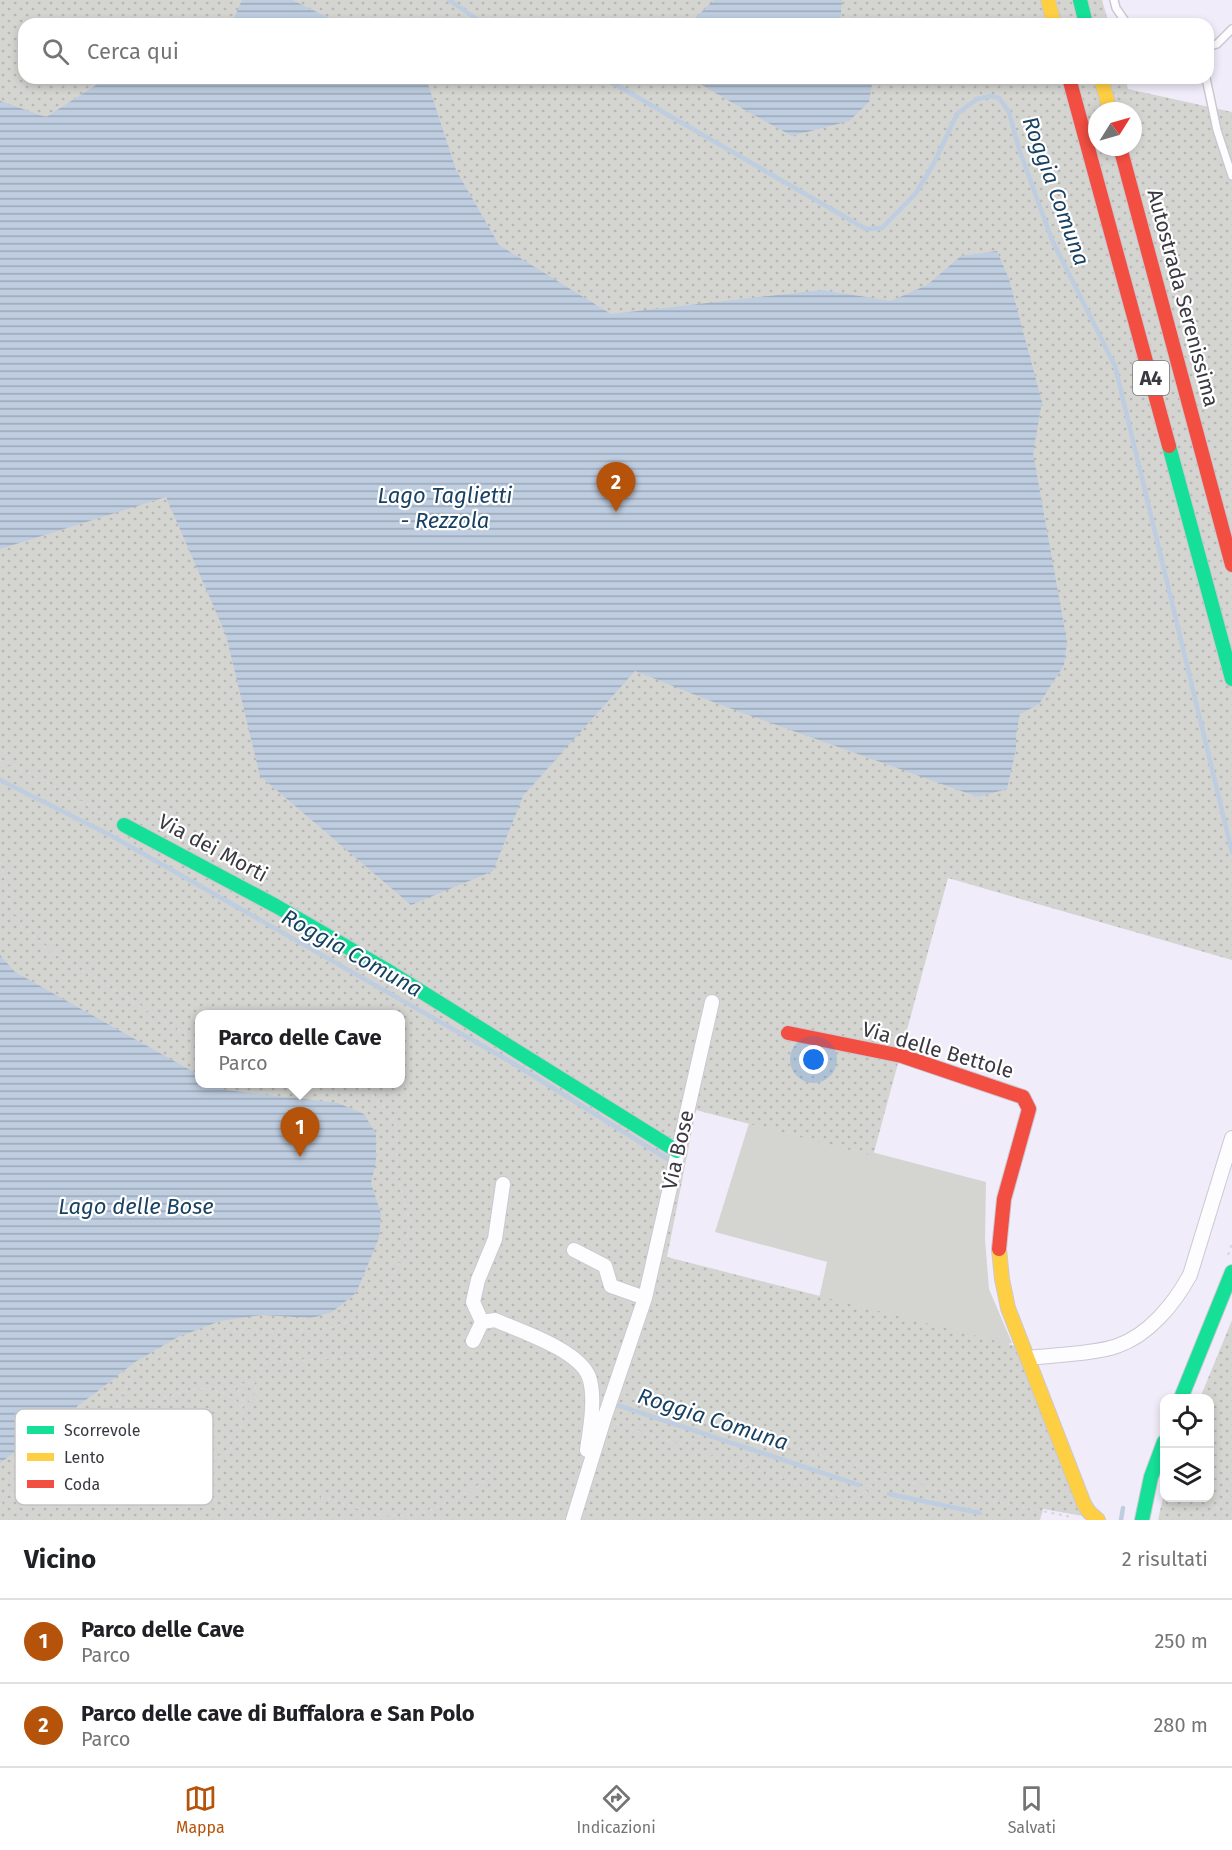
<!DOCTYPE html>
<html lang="it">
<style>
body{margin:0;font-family:"Fira Sans",sans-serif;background:#f6f6f6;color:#202124}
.controls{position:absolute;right:18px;bottom:18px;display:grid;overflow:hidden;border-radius:12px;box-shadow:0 3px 9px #0003}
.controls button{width:54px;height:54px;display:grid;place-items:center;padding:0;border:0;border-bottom:2px solid #e0e0e0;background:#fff;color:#202124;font:30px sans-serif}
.compass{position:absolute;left:1088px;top:102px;width:54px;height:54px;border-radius:50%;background:#fff;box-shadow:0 3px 9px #0003;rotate:53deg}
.you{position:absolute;left:814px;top:1060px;width:21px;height:21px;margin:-15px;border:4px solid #fff;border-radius:50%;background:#1a73e8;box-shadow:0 0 0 9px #1a73e833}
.badge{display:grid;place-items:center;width:39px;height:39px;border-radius:50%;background:#b45309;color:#fff;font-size:20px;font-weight:700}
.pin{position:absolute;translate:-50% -50px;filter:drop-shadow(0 2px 3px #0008)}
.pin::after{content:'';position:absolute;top:32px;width:21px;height:18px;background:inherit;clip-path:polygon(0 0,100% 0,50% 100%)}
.popup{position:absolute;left:195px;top:1010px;width:210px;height:78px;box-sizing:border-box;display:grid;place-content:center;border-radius:12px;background:#fff;filter:drop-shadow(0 2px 4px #0005);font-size:20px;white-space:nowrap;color:#757577}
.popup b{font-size:22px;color:#202124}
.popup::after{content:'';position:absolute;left:50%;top:100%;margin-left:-12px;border:12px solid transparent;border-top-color:#fff}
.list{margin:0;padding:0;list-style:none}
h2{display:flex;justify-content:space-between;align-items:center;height:78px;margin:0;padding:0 24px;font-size:26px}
h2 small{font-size:20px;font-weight:400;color:#757577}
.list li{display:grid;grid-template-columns:39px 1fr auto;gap:18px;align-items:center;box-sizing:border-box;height:84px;padding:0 24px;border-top:2px solid #e0e0e0}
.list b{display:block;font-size:22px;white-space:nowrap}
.list p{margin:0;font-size:20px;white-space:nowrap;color:#757577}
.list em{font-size:20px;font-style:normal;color:#757577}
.icon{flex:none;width:33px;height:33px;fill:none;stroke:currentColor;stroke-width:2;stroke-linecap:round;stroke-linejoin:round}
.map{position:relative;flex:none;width:1232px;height:1520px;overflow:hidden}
.search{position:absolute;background:#fff;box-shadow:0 3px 9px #0003;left:18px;right:18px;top:18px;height:66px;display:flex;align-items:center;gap:15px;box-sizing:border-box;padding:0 21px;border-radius:18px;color:#757577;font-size:22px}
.sheet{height:246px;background:#fff}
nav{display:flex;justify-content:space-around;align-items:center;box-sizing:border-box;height:84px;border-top:2px solid #e0e0e0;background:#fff;font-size:16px;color:#757577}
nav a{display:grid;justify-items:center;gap:3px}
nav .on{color:#b45309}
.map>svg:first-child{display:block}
</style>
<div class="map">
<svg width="1232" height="1520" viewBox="0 0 1232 1520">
<defs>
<pattern id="park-dots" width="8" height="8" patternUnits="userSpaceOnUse" patternTransform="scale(1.5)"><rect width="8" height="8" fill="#d4d5d1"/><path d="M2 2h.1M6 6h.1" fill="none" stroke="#b7b8b5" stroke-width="1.8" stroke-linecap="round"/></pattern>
<pattern id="water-rules" width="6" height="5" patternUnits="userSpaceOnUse" patternTransform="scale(1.5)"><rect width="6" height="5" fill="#becde0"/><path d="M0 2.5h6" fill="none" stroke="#9ca7b7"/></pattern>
</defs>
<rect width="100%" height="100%" fill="#f0ecf9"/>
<path fill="#d4d5d1" d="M750,1120L986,1182L985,1239L989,1289L1012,1343L987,1350L818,1303L827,1262L715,1232Z"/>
<path fill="url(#park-dots)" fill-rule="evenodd" d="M0,0H1102L1109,24H24V78H1125L1128,89L1232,112V960L948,878L873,1156L696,1110L667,1257L1016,1346L1083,1516L1043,1509L1040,1520H576L613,1386L604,1394L567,1520H0ZM1097,111H1133V147H1097ZM200,1014H400V1084H200Z
M1232,1320V1520H1158L1164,1493V1498H1210V1398H1200Z"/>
<path fill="url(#water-rules)" d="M242,0H292L342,24H229L235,16Z
M714,0H842L840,24H689Z
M107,78H131L136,83L145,78H426L456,170L499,245L611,314L822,290L891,301L927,285L961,256L997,251L1009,279L1042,402L1033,453L1067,642L1064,665L1039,704L1020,714L1016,735V749L1007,789L978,797L721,705L635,671L523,796L493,871L411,905L260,776L226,635L166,497L0,549V101L46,117Z
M690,78H873L869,102L849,121L792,136L743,109Z
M0,955L15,972L199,1075L200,1084H214L226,1090L338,1103L364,1114L376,1134V1161L371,1183L381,1214L379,1238L356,1293L332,1312L312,1318L262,1315L220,1321L178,1337L135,1362L98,1391L0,1463Z"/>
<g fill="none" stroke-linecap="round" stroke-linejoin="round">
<path stroke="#becde0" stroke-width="4.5" d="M449,0L484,24
M604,78L866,229L882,228L916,193L934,163L957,114L977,99L991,96L999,98L1009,112L1019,149L1052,240L1115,366L1232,852
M0,780L110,835L511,1062L674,1163
M611,1403L859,1485
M889,1494L980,1513
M1121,1520L1123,1508"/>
<defs>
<path id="lane" d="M1114,0L1116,8L1127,24
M1208,47L1217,44L1232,29
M1206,78L1217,130L1232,176"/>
<path id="street" d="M574,1250L605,1266L611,1286L645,1298
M482,1322L473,1302L478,1280L495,1239L503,1184
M473,1341L482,1322L495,1320C520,1331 579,1350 589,1377C596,1397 590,1429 587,1450
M1028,1358C1053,1355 1094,1354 1117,1346C1149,1335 1174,1304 1190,1275L1232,1138
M573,1520L605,1416L645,1298L712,1002"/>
<path id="fast" d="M1080,0L1086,24
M1169,446L1232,679
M124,825L276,906L385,969L677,1151
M1181,1398L1232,1272
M1142,1520L1151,1477L1164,1442"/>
<path id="slow" d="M1048,0L1054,24
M1101,78L1110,111
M999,1249L1002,1279L1008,1308L1084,1504L1089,1512L1098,1520"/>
<path id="jam" d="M1069,78L1169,446
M1120,147L1232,565
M788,1033L902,1056L1023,1097L1029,1109L1004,1199L999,1249"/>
</defs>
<use href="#lane" stroke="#cbc8d1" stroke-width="10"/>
<use href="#street" stroke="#cbc8d1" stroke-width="16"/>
<use href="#fast" stroke="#cbc8d1" stroke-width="16"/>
<use href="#slow" stroke="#cbc8d1" stroke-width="16"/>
<use href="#jam" stroke="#cbc8d1" stroke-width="16"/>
<path stroke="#d7d6da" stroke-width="2" stroke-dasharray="3 4.5" stroke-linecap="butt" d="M0,760L27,772L109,817
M0,862L5,877L9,901L22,926L48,949L200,1043
M1228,1255L1232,1243
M265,1363L371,1355L375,1351
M238 1392a9 9 0 1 1 18 0a9 9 0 1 1-18 0Z
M253,1384L265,1363L269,1351L279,1344L292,1341L306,1344L314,1350L318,1358
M625,1396L927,1487L1071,1517
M242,1408C225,1386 196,1384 172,1396C168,1397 162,1399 159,1402C155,1405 152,1414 149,1418C155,1437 193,1462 214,1458C222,1457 229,1451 233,1445C245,1429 239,1417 244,1401
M616,1424L850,1500L866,1492L882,1473
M1161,1426L1164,1418
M74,1450L114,1413L132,1375L140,1364L186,1347L209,1333L226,1330L308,1331L335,1327L361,1316L379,1302L399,1264L405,1247L410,1221L396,1172L398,1148L394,1120L372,1094L347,1084
M0,1505L74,1450L275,1520
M1217,1508L1232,1517
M314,1520L322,1497L378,1514L402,1516L426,1512L475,1489L487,1478L497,1458
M1207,1520L1228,1493L1232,1478"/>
<use href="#lane" stroke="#fdfcfe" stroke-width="7"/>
<use href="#street" stroke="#fdfcfe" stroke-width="14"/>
<use href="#fast" stroke="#16e098" stroke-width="14"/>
<use href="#slow" stroke="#ffcf43" stroke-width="14"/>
<use href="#jam" stroke="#f24e42" stroke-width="14"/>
</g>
<g text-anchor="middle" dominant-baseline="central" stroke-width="4.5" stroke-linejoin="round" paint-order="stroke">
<rect fill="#fff" stroke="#76747a" stroke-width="1.5" x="1133" y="361" width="36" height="34" rx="4.5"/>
<g font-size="20" font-weight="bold" fill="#3b3841">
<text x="1151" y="378">A4</text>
</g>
<g font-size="21" fill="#3b3841" stroke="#fff">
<text transform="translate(1183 298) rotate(75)">Autostrada Serenissima</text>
<text transform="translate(213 848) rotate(28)">Via dei Morti</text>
<text transform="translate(938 1050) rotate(16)">Via delle Bettole</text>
<text transform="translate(678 1150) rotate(-77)">Via Bose</text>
</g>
<g font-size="22" font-style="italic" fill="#194161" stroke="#fff">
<text transform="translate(1056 191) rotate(70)">Roggia Comuna</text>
<text x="445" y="495">Lago Taglietti<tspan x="445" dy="25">- Rezzola</tspan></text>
<text transform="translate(352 953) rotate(29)">Roggia Comuna</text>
<text x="136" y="1206">Lago delle Bose</text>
<text transform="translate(713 1419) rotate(18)">Roggia Comuna</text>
</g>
</g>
<rect x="15" y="1409" width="198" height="96" rx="9" fill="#fff" stroke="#c4c3c6" stroke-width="1.5"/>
<rect x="27" y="1426" width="27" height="8" fill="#16e098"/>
<rect x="27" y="1453" width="27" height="8" fill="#ffcf43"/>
<rect x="27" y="1480" width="27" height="8" fill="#f24e42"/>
<g font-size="16" fill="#3b3841">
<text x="64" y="1436">Scorrevole</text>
<text x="64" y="1463">Lento</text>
<text x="64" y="1490">Coda</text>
</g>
</svg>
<div class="controls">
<button><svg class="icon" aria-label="locate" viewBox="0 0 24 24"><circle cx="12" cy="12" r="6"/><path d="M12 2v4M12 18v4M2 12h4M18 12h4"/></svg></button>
<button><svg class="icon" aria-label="layers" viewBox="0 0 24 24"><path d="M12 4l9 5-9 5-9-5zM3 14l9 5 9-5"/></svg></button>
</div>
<svg class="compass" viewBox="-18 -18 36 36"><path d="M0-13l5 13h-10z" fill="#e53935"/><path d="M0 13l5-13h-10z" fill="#757577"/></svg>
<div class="you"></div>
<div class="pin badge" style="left:300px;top:1157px">1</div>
<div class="popup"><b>Parco delle Cave</b>Parco</div>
<div class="pin badge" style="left:616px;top:512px">2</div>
<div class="search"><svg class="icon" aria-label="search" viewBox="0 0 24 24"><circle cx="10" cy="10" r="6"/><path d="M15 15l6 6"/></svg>Cerca qui</div>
</div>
<section class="sheet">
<h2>Vicino<small>2 risultati</small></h2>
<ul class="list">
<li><span class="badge">1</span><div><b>Parco delle Cave</b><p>Parco</p></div><em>250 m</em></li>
<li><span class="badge">2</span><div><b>Parco delle cave di Buffalora e San Polo</b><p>Parco</p></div><em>280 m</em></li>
</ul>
</section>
<nav>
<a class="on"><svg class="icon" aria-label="map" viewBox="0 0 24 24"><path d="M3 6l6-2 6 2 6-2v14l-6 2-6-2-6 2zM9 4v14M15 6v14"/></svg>Mappa</a>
<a><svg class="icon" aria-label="directions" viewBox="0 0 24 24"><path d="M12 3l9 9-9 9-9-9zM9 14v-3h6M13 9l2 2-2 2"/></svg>Indicazioni</a>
<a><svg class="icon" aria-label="saved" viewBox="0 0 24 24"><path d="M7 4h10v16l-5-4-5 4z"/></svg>Salvati</a>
</nav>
